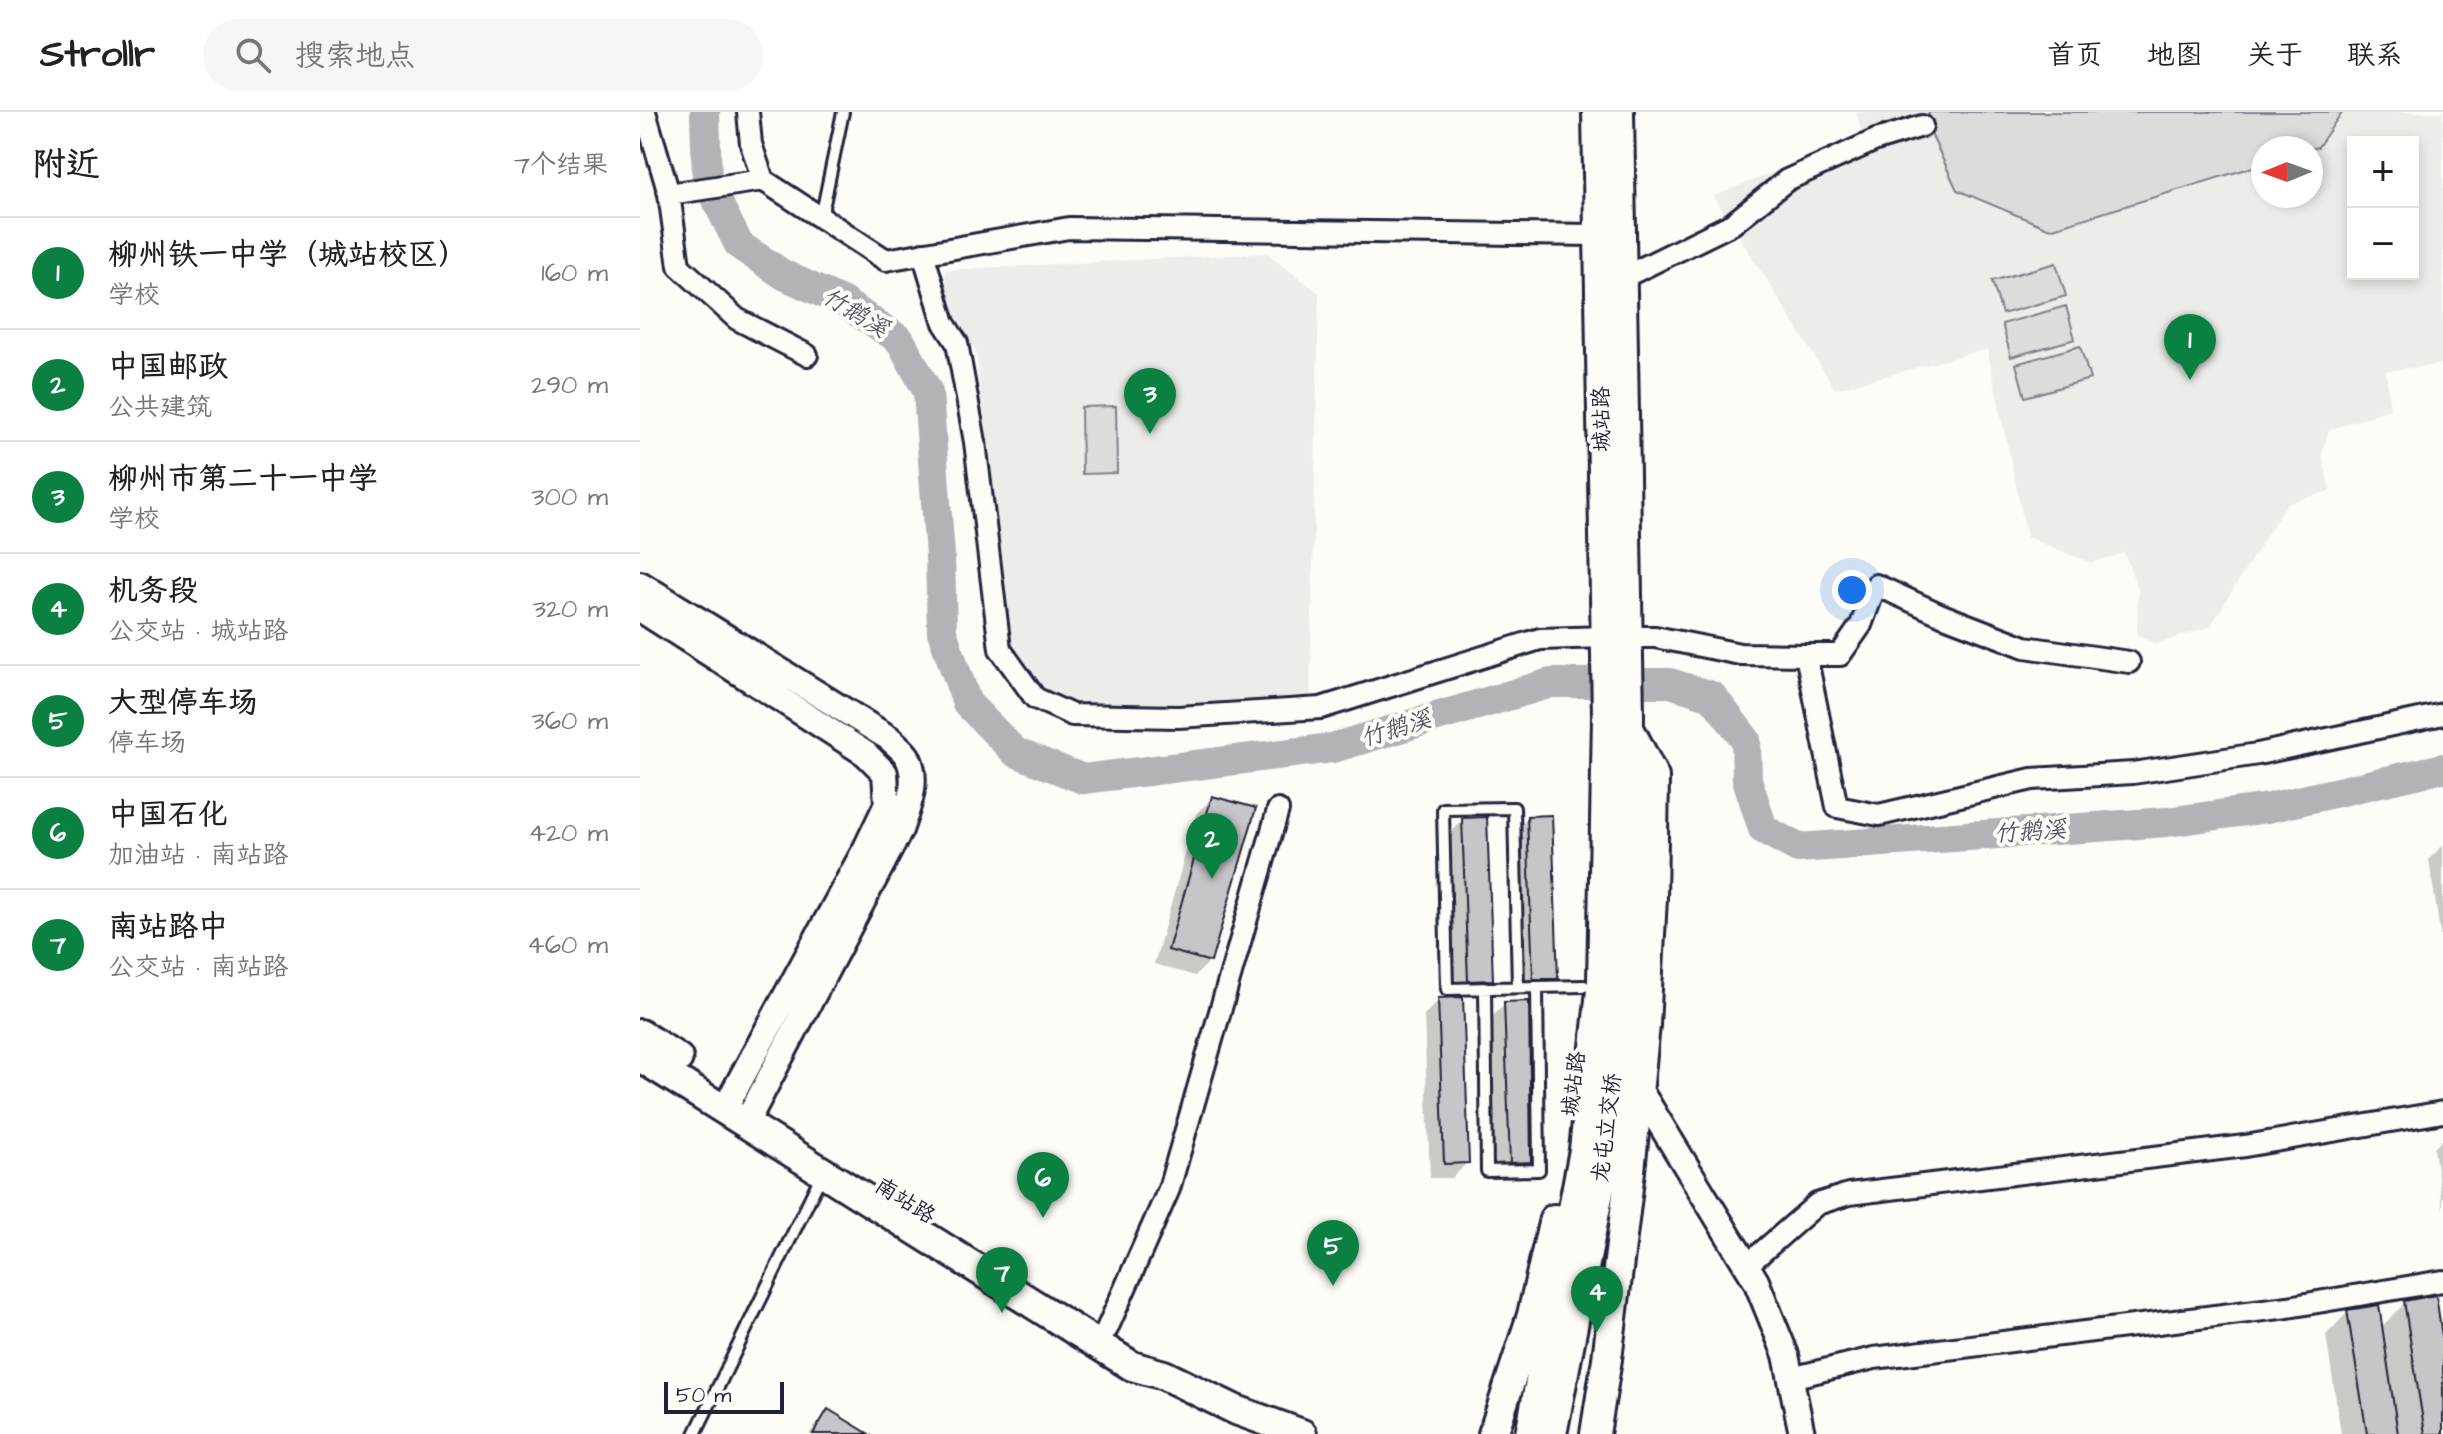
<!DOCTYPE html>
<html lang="zh">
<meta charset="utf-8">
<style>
body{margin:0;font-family:"Architects Daughter","LXGW WenKai TC",sans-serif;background:#f6f6f6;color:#222}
.controls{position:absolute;right:24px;top:24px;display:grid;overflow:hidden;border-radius:0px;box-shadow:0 4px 12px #0003}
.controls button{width:72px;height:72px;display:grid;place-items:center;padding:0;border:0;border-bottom:2px solid #e0e0e0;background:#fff;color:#222;font:40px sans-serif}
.compass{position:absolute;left:1611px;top:24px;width:72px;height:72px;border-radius:50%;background:#fff;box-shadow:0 4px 12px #0003;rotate:269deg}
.scale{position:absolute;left:24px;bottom:20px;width:120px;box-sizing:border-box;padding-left:8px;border:4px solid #22223b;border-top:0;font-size:22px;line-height:28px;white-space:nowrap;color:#22223b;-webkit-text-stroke:6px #fdfcf7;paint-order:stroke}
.you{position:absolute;left:1212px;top:478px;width:28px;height:28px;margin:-20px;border:6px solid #fff;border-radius:50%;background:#1a73e8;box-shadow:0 0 0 12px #1a73e833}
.badge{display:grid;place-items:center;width:52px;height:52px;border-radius:50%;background:#0b8043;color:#fff;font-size:26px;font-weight:700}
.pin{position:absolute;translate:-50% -66px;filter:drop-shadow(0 2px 4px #0008)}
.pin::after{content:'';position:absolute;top:42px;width:28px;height:24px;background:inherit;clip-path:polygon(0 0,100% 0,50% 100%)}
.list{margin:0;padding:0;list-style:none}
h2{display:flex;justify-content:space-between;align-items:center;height:104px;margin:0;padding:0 32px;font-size:34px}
h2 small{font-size:26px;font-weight:400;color:#767676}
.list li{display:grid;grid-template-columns:52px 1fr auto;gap:24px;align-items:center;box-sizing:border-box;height:112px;padding:0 32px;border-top:2px solid #e0e0e0}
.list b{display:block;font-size:30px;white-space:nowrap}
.list p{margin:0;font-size:26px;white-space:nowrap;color:#767676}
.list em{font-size:26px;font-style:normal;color:#767676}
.icon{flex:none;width:44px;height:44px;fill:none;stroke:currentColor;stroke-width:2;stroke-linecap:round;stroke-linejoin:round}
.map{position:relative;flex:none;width:1803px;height:1322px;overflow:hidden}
header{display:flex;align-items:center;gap:48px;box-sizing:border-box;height:112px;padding:0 40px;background:#fff;border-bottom:2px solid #e0e0e0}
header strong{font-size:38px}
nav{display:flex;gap:44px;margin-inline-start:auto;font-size:28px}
.search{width:560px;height:72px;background:#f6f6f6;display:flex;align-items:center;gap:20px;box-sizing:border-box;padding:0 28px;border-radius:44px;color:#767676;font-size:30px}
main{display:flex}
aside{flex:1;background:#fff}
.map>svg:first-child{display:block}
</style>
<header>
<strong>Strollr</strong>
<div class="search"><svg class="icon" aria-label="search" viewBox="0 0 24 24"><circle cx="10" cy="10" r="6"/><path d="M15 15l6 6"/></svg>搜索地点</div>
<nav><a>首页</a><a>地图</a><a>关于</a><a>联系</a></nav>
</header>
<main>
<aside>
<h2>附近<small>7个结果</small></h2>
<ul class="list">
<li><span class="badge">1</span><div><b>柳州铁一中学（城站校区）</b><p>学校</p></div><em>160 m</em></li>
<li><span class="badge">2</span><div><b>中国邮政</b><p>公共建筑</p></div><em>290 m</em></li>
<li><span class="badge">3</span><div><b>柳州市第二十一中学</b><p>学校</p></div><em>300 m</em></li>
<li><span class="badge">4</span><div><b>机务段</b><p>公交站 · 城站路</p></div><em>320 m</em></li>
<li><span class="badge">5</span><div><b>大型停车场</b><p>停车场</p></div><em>360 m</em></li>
<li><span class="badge">6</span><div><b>中国石化</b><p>加油站 · 南站路</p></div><em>420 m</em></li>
<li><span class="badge">7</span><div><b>南站路中</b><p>公交站 · 南站路</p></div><em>460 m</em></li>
</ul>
</aside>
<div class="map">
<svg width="1803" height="1322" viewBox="0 0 1803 1322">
<rect width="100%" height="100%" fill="#fdfcf7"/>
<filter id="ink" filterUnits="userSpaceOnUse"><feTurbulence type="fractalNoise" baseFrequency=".0125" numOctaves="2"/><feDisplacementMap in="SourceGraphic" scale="16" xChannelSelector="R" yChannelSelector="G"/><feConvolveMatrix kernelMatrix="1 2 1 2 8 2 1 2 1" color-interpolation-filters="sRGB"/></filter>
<g filter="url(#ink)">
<path fill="#ecece9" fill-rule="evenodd" d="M1216,0H1803V252L1746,259L1750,297L1689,318L1682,341L1690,379L1646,392L1570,515L1516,532L1497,523L1498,477L1484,441L1451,451L1387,425L1347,237L1195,277L1074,84L1223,24ZM1713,30H1773V162H1713ZM1623,36H1671V84H1623Z
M626,141L679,181L670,589L442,597L407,587L374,548L358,455L336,239L308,198L305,158Z"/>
<path fill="#dddcdb" stroke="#807f8b" stroke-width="2" d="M1289,0H1702L1678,35L1671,37L1623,36V52L1410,117L1317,78L1287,13Z
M1416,151L1426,184L1362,202L1352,169Z
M1426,194L1435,227L1371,245L1362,212Z
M1440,234L1450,267L1385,285L1376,252Z
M476,294L477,361L442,362L441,295Z"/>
<path fill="#0003" d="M572,686L570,849L555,864L514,852L557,701Z
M888,706L916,866L901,881H878L873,721Z
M823,708L851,867L836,882L814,883L808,723Z
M1803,733V841L1789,747Z
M799,888L827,1051L812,1066H790L784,903Z
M865,892L889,1049L874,1064L855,1065L850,907Z
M1803,1027V1099L1794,1036Z
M1765,1191L1803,1244V1322H1701L1686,1223L1708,1200L1740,1216Z
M188,1299L225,1322H169Z"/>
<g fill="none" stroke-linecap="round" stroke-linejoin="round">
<path stroke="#b2b2b7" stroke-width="30" d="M65,0L67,69L99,133L144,163L203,190L260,228L288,280L300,444L302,520L327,591L375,640L443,667L692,636L911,571H1030L1072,584L1106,628L1107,667L1123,717L1158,736L1527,710L1628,696L1803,656"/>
</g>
<path fill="#c6c6c8" stroke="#22223b" stroke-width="2" d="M572,684L616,696L571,850L528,838Z
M912,703L918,867H893L887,704Z
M847,705L853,868L828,869L822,706Z
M823,885L829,1051L804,1052L798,886Z
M889,889L891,1050L870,1051L864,890Z
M1796,1183L1803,1231V1322H1785L1764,1189Z
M1739,1193L1758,1322H1727L1707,1198Z
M188,1297L229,1322H173Z"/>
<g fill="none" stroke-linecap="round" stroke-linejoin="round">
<defs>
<path id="service" d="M181,106L203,0
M878,875L874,696L803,697L807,877L944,874
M845,876L847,1059L899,1058L897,875
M55,1322L182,1062"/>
<path id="minor" d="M5,0L29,82L39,154L97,207L167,243
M108,0L111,32L123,68L246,148L429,116L958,123
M29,82L123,68
M283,141L304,211L317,231L335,330L360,537L395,586L432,603L538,605L681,596L900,527L966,525
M971,167L982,166L1092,112L1147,68L1236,28L1282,14
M987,525H1015L1100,542L1166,543L1197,695L1239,703L1392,667L1493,661L1618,642L1803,602
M1166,543H1200L1221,513L1236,473L1302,503L1385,535L1489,550
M1106,1154L1177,1092L1209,1082L1605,1034L1803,1000
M467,1217L529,1077L638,698
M1151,1266L1234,1246L1648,1195L1803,1169"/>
<path id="tertiary" d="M0,472L249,626C254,631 263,638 267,644C280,668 268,695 260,718L106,1011
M0,497L226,642L245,661L247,692L226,736L84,998
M999,977L1116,1169L1146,1243L1162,1322"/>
<path id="secondary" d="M0,922L38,946
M0,945L492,1254L524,1263L596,1298L662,1322
M853,1322L892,1203L914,1107
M890,1322L944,1038L962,869L967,605L957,0
M912,1322L966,1043L984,874L989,605L979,0
M955,1322L967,1247L990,1059L1005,913L1012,786L1014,665L991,620"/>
</defs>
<use href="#service" stroke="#22223b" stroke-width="16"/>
<use href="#minor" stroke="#22223b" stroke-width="26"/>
<use href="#tertiary" stroke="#22223b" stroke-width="30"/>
<use href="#secondary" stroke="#22223b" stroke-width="34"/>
<use href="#service" stroke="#fdfcf7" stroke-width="10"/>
<use href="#minor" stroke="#fdfcf7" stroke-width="20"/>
<use href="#tertiary" stroke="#fdfcf7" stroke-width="24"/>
<use href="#secondary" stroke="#fdfcf7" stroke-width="28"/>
</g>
</g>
<g text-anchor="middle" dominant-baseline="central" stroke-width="8" stroke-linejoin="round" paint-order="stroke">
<g font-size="22" fill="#22223b" stroke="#fdfcf7">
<text transform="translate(962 307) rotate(-91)">城站路</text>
<text transform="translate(934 972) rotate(-83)">城站路</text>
<text transform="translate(967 1016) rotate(-83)">龙屯立交桥</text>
<text transform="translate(265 1089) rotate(32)">南站路</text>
</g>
<g font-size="24" font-style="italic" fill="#545466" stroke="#fdfcf7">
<text transform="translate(215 201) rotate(31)">竹鹅溪</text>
<text transform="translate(756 617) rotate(-17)">竹鹅溪</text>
<text transform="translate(1390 720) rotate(-4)">竹鹅溪</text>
</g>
</g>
</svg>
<div class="controls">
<button>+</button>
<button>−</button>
</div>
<svg class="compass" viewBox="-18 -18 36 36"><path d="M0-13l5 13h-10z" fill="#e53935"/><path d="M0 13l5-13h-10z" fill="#767676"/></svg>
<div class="scale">50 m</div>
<div class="you"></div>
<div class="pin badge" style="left:1550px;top:268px">1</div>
<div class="pin badge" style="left:572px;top:767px">2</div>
<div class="pin badge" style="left:510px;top:322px">3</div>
<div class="pin badge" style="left:957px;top:1220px">4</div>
<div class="pin badge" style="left:693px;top:1174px">5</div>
<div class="pin badge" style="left:403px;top:1106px">6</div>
<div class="pin badge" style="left:362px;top:1201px">7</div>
</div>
</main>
